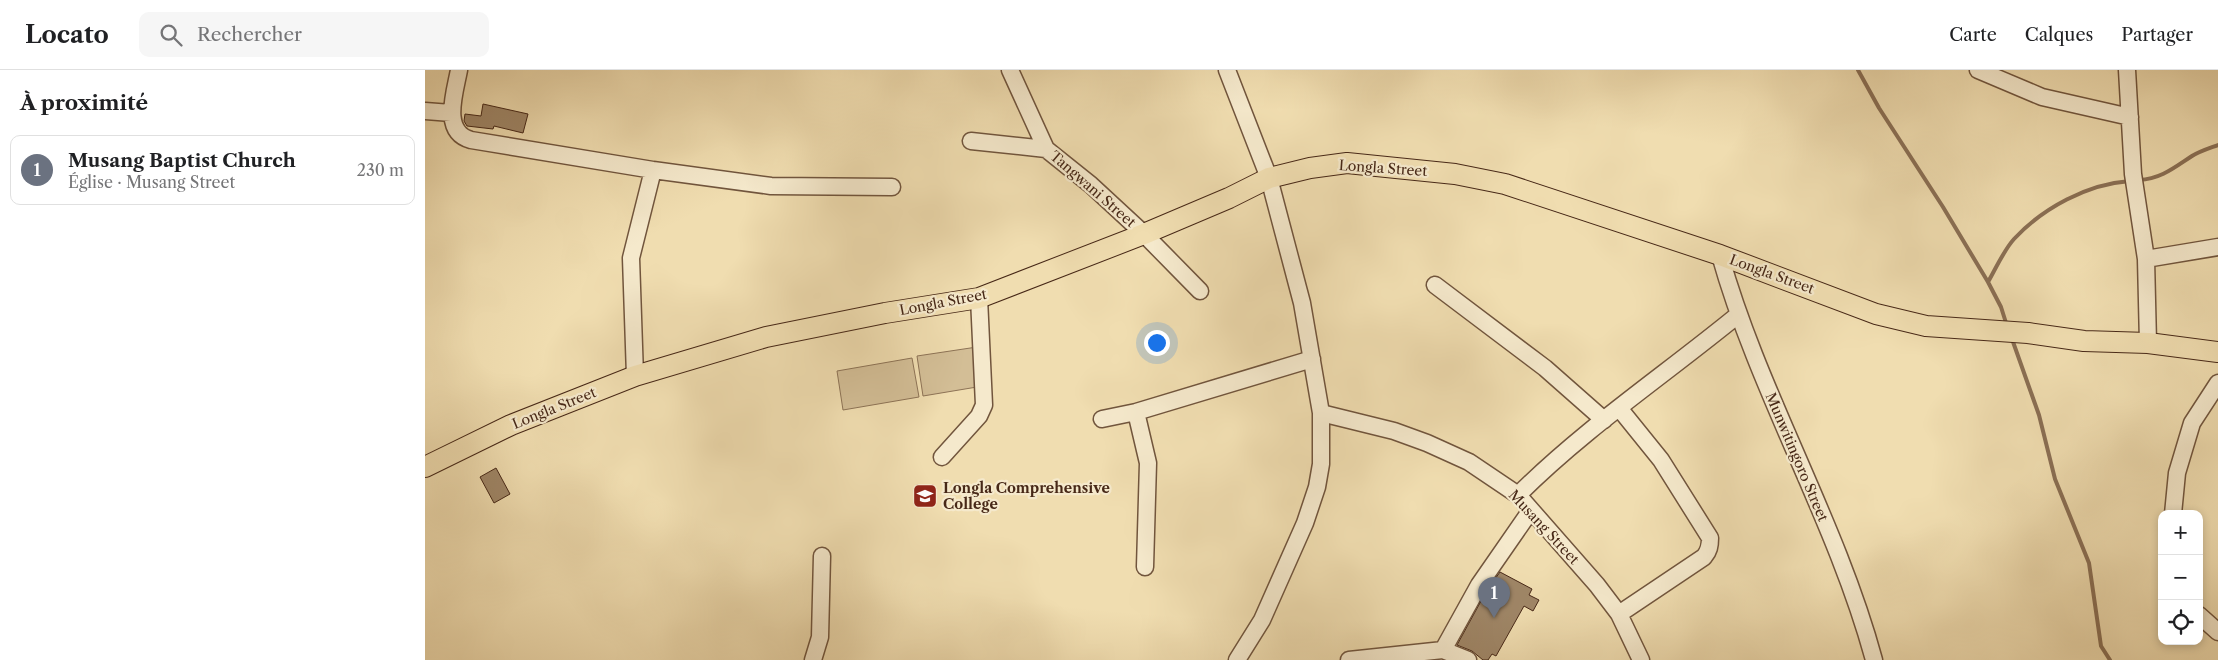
<!DOCTYPE html>
<html lang="fr">
<meta charset="utf-8">
<style>
body{margin:0;font-family:"Libre Caslon Text",serif;background:#f6f6f6;color:#202124}
.controls{position:absolute;right:15px;bottom:15px;display:grid;overflow:hidden;border-radius:10px;box-shadow:0 2px 8px #0003}
.controls button{width:45px;height:45px;display:grid;place-items:center;padding:0;border:0;border-bottom:1px solid #e0e0e0;background:#fff;color:#202124;font:25px sans-serif}
.you{position:absolute;left:731px;top:272px;width:18px;height:18px;margin:-12px;border:4px solid #fff;border-radius:50%;background:#1a73e8;box-shadow:0 0 0 8px #1a73e833}
.badge{display:grid;place-items:center;width:32px;height:32px;border-radius:50%;background:#0f766e;color:#fff;font-size:16px;font-weight:700}
.pin{position:absolute;translate:-50% -41px;filter:drop-shadow(0 1px 2px #0008)}
.pin::after{content:'';position:absolute;top:26px;width:18px;height:15px;background:inherit;clip-path:polygon(0 0,100% 0,50% 100%)}
.list{margin:0;padding:0;list-style:none}
h2{display:flex;justify-content:space-between;align-items:center;height:65px;margin:0;padding:0 20px;font-size:21px}
h2 small{font-size:16px;font-weight:400;color:#757577}
.list li{display:grid;grid-template-columns:32px 1fr auto;gap:15px;align-items:center;box-sizing:border-box;height:70px;margin:0 10px 10px;padding:0 10px;border:1px solid #e0e0e0;border-radius:10px}
.list b{display:block;font-size:19px;white-space:nowrap}
.list p{margin:0;font-size:16px;white-space:nowrap;color:#757577}
.list em{font-size:16px;font-style:normal;color:#757577}
.icon{flex:none;width:28px;height:28px;fill:none;stroke:currentColor;stroke-width:2;stroke-linecap:round;stroke-linejoin:round}
.map{position:relative;flex:none;width:1793px;height:590px;overflow:hidden}
header{display:flex;align-items:center;gap:30px;box-sizing:border-box;height:70px;padding:0 25px;background:#fff;border-bottom:1px solid #e0e0e0}
header strong{font-size:24px}
nav{display:flex;gap:28px;margin-inline-start:auto;font-size:18px}
.search{width:350px;height:45px;background:#f6f6f6;display:flex;align-items:center;gap:12px;box-sizing:border-box;padding:0 18px;border-radius:10px;color:#757577;font-size:19px}
main{display:flex}
aside{flex:1;background:#fff}
.map>svg:first-child{display:block}
</style>
<header>
<strong>Locato</strong>
<div class="search"><svg class="icon" aria-label="search" viewBox="0 0 24 24"><circle cx="10" cy="10" r="6"/><path d="M15 15l6 6"/></svg>Rechercher</div>
<nav><a>Carte</a><a>Calques</a><a>Partager</a></nav>
</header>
<main>
<aside>
<h2>À proximité<small></small></h2>
<ul class="list">
<li><span class="badge" style="background:#6b7280">1</span><div><b>Musang Baptist Church</b><p>Église · Musang Street</p></div><em>230 m</em></li>
</ul>
</aside>
<div class="map">
<svg width="1793" height="590" viewBox="0 0 1793 590">
<rect width="100%" height="100%" fill="#f0ddb0"/>
<filter id="stains"><feTurbulence type="fractalNoise" baseFrequency=".004" numOctaves="4"/><feColorMatrix values="0 0 0 0 .2 0 0 0 0 .09 0 0 0 0 .02 0 0 0 .5 -.17"/></filter>
<radialGradient id="worn" r=".72"><stop offset=".6" stop-color="#630" stop-opacity="0"/><stop offset="1" stop-color="#630" stop-opacity=".3"/></radialGradient>
<path fill="#d3be96" stroke="#8d7356" d="M552,277L558,316L498,326L492,286Z
M487,288L494,327L418,340L412,301Z"/>
<g fill="none" stroke-linecap="round" stroke-linejoin="round">
<path stroke="#8a6f54" stroke-width="4" d="M1433,0L1454,38L1518,137L1563,212
M1714,110C1736,109 1750,97 1767,86C1775,81 1785,78 1793,75
M1582,256L1576,237L1563,212C1571,198 1579,180 1589,169C1618,138 1662,114 1705,111
M1587,269L1614,345L1630,409L1664,493L1676,576L1685,590"/>
</g>
<path fill="#9f8667" stroke="#472817" d="M58,34L103,44L98,63L69,56L68,59L42,56L39,51L40,44L56,46Z
M71,398L85,424L69,433L55,407Z
M1075,502L1107,519L1104,525L1114,530L1108,541L1099,536L1071,586L1067,584L1063,590H1058L1047,581L1032,575L1062,520Z"/>
<g fill="none" stroke-linecap="round" stroke-linejoin="round">
<defs>
<path id="minor" d="M34,0C30,22 16,62 46,70L228,100L346,116L467,117
M585,0L621,79L666,115L719,164L775,221
M802,0L844,108L877,233L896,343V394L892,417L880,453L837,550L812,590
M1553,0L1617,27L1705,47
M1702,0L1708,104L1721,189L1723,273
M0,41L26,43
M546,71L621,79
M1295,185C1334,324 1411,450 1449,590
M1721,189L1793,177
M1010,215L1120,298L1179,350
M210,306L206,188L228,100
M711,342L723,393L720,497
M896,343L969,361L1002,373L1044,392L1093,425L1172,515L1194,544L1216,590
M677,349L711,342L887,289
M517,387L554,346L559,335L554,228
M1093,425C1160,358 1241,304 1314,244
M1748,444L1752,403L1767,353L1793,313
M1194,544L1279,487C1284,481 1285,476 1285,468L1236,390L1194,338
M1774,545L1793,562
M1018,580L1054,515L1106,440
M388,590L395,567L397,486
M924,590L1018,580L1043,590"/>
<path id="major" d="M0,397L86,355L210,306L341,267L460,243L554,228L719,164L804,128L844,108L885,98L922,93L1030,104L1080,114L1295,185L1451,244L1501,256L1603,263L1659,271L1723,273L1793,282"/>
</defs>
<use href="#minor" stroke="#71553d" stroke-width="19"/>
<use href="#major" stroke="#472817" stroke-width="22"/>
<use href="#minor" stroke="#f5e9cc" stroke-width="16"/>
<use href="#major" stroke="#f0ddb0" stroke-width="20"/>
</g>
<defs>
<symbol id="school-square" viewBox="-11 -11 22 22"><rect x="-9" y="-9" width="18" height="18" rx="4" fill="#8f2418" stroke="#f5e9cc"/><path d="M0-5L7-2L0 1L-7-2ZM-4 1L0 2.5L4 1V4Q0 6-4 4Z" fill="#fff"/></symbol>
</defs>
<g fill-rule="evenodd">
<use href="#school-square" x="486" y="412" width="28" height="28"/>
</g>
<g text-anchor="middle" dominant-baseline="central" stroke-width="4.5" stroke-linejoin="round" paint-order="stroke">
<g font-size="14" fill="#472817" stroke="#f5e9cc">
<text transform="translate(958 98) rotate(4)">Longla Street</text>
<text transform="translate(668 119) rotate(41)">Tangwani Street</text>
<text transform="translate(1347 204) rotate(20)">Longla Street</text>
<text transform="translate(518 232) rotate(-11)">Longla Street</text>
<text transform="translate(129 338) rotate(-22)">Longla Street</text>
<text transform="translate(1372 387) rotate(67)">Munwitingoro Street</text>
<text transform="translate(1119 457) rotate(47)">Musang Street</text>
</g>
<g font-size="14" font-weight="bold" fill="#472817" stroke="#f5e9cc" text-anchor="start">
<text x="518" y="418">Longla Comprehensive<tspan x="518" dy="16">College</tspan></text>
</g>
</g>
<rect width="100%" height="100%" filter="url(#stains)"/>
<rect width="100%" height="100%" fill="url(#worn)"/>
</svg>
<div class="controls">
<button>+</button>
<button>−</button>
<button><svg class="icon" aria-label="locate" viewBox="0 0 24 24"><circle cx="12" cy="12" r="6"/><path d="M12 2v4M12 18v4M2 12h4M18 12h4"/></svg></button>
</div>
<div class="you"></div>
<div class="pin badge" style="left:1069px;top:548px;background:#6b7280">1</div>
</div>
</main>
